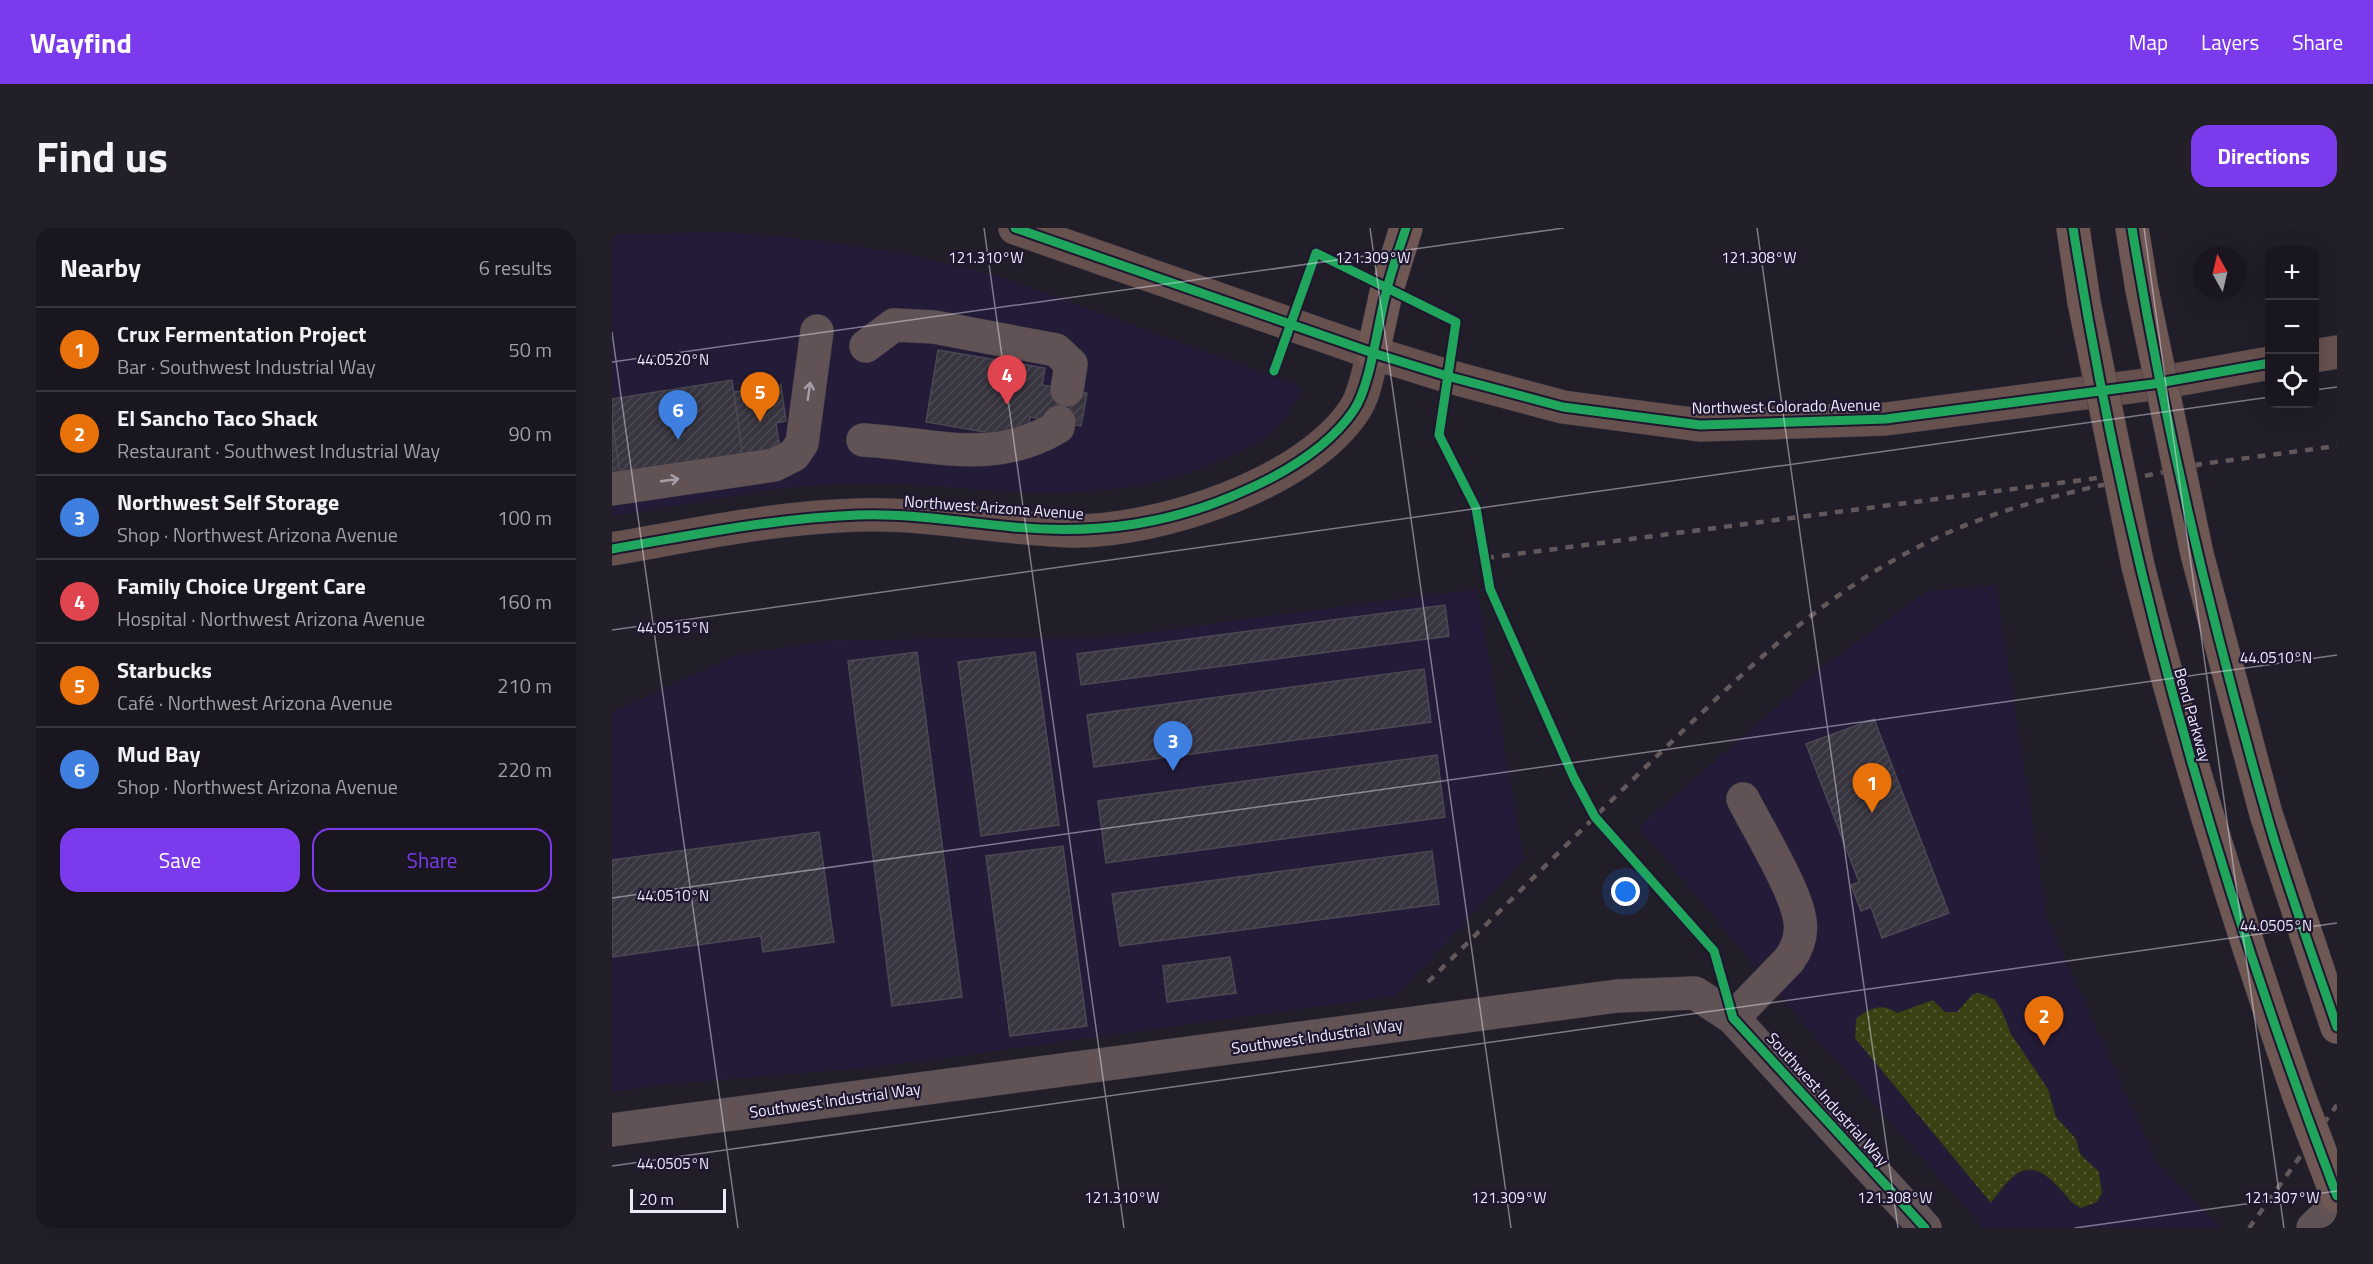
<!DOCTYPE html>
<meta charset="utf-8">
<style>
body{margin:0;font-family:"Titillium Web",sans-serif;background:#221f28;color:#f1f3f6}
.controls{position:absolute;right:18px;top:18px;display:grid;overflow:hidden;border-radius:12px;box-shadow:0 6px 24px #0002}
.controls button{width:54px;height:54px;display:grid;place-items:center;padding:0;border:0;border-bottom:2px solid #37353d;background:#19161f;color:#f1f3f6;font:30px sans-serif}
.compass{position:absolute;left:1581px;top:18px;width:54px;height:54px;border-radius:50%;background:#19161f;box-shadow:0 6px 24px #0002;rotate:352deg}
.scale{position:absolute;left:18px;bottom:15px;width:96px;box-sizing:border-box;padding-left:6px;border:3px solid #eeeafc;border-top:0;font-size:16px;line-height:21px;white-space:nowrap;color:#eeeafc;-webkit-text-stroke:4px #1f172f;paint-order:stroke}
.you{position:absolute;left:1014px;top:664px;width:21px;height:21px;margin:-15px;border:4px solid #fff;border-radius:50%;background:#1a73e8;box-shadow:0 0 0 9px #1a73e833}
.badge{display:grid;place-items:center;width:39px;height:39px;border-radius:50%;background:#7c3aed;color:#fff;font-size:20px;font-weight:700}
.pin{position:absolute;translate:-50% -50px;filter:drop-shadow(0 2px 3px #0008)}
.pin::after{content:'';position:absolute;top:32px;width:21px;height:18px;background:inherit;clip-path:polygon(0 0,100% 0,50% 100%)}
.list{margin:0;padding:0;list-style:none}
h2{display:flex;justify-content:space-between;align-items:center;height:78px;margin:0;padding:0 24px;font-size:26px}
h2 small{font-size:20px;font-weight:400;color:#9f9fa4}
.list li{display:grid;grid-template-columns:39px 1fr auto;gap:18px;align-items:center;box-sizing:border-box;height:84px;padding:0 24px;border-top:2px solid #37353d}
.list b{display:block;font-size:22px;white-space:nowrap}
.list p{margin:0;font-size:20px;white-space:nowrap;color:#9f9fa4}
.list em{font-size:20px;font-style:normal;color:#9f9fa4}
.actions{display:flex;gap:12px;padding:18px 24px}
.actions a{flex:1;padding:14px 0;border:2px solid #7c3aed;border-radius:18px;text-align:center;font-size:21px;color:#7c3aed}
.actions .main{background:#7c3aed;color:#fff}
.icon{flex:none;width:33px;height:33px;fill:none;stroke:currentColor;stroke-width:2;stroke-linecap:round;stroke-linejoin:round}
.map{position:relative;flex:none;width:1725px;height:1000px;overflow:hidden;border-radius:18px}
header{display:flex;align-items:center;gap:36px;box-sizing:border-box;height:84px;padding:0 30px;background:#7c3aed;color:#fff}
header strong{font-size:28px}
nav{display:flex;gap:33px;margin-inline-start:auto;font-size:21px}
.intro{display:flex;align-items:center;justify-content:space-between;box-sizing:border-box;height:144px;padding:0 36px}
h1{margin:0;font-size:42px}
.button{padding:15px 27px;border-radius:18px;background:#7c3aed;color:#fff;font-size:21px;font-weight:700}
main{display:flex;gap:36px;padding:0 36px}
aside{flex:1;background:#19161f;border-radius:18px;box-shadow:0 6px 24px #0002}
.map>svg:first-child{display:block}
</style>
<header>
<strong>Wayfind</strong>
<nav><a>Map</a><a>Layers</a><a>Share</a></nav>
</header>
<div class="intro"><h1>Find us</h1><a class="button">Directions</a></div>
<main>
<aside>
<h2>Nearby<small>6 results</small></h2>
<ul class="list">
<li><span class="badge" style="background:#e8710a">1</span><div><b>Crux Fermentation Project</b><p>Bar · Southwest Industrial Way</p></div><em>50 m</em></li>
<li><span class="badge" style="background:#e8710a">2</span><div><b>El Sancho Taco Shack</b><p>Restaurant · Southwest Industrial Way</p></div><em>90 m</em></li>
<li><span class="badge" style="background:#3f7fe0">3</span><div><b>Northwest Self Storage</b><p>Shop · Northwest Arizona Avenue</p></div><em>100 m</em></li>
<li><span class="badge" style="background:#e0444e">4</span><div><b>Family Choice Urgent Care</b><p>Hospital · Northwest Arizona Avenue</p></div><em>160 m</em></li>
<li><span class="badge" style="background:#e8710a">5</span><div><b>Starbucks</b><p>Café · Northwest Arizona Avenue</p></div><em>210 m</em></li>
<li><span class="badge" style="background:#3f7fe0">6</span><div><b>Mud Bay</b><p>Shop · Northwest Arizona Avenue</p></div><em>220 m</em></li>
</ul>
<div class="actions"><a class="main">Save</a><a>Share</a></div>
</aside>
<div class="map">
<svg width="1725" height="1000" viewBox="0 0 1725 1000">
<defs>
<pattern id="grass-dots" width="8" height="8" patternUnits="userSpaceOnUse" patternTransform="scale(1.5)"><rect width="8" height="8" fill="#394011"/><path d="M2 2h.1M6 6h.1" fill="none" stroke="#565c35" stroke-width="1.8" stroke-linecap="round"/></pattern>
<pattern id="building-hatch" width="6" height="6" patternUnits="userSpaceOnUse" patternTransform="scale(1.5)"><rect width="6" height="6" fill="#383540"/><path d="M-1 1l2-2M0 6l6-6M5 7l2-2" fill="none" stroke="#4b4953"/></pattern>
</defs>
<rect width="100%" height="100%" fill="#211d29"/>
<path fill="#241b38" d="M117,4L207,13L294,26L389,49L685,157L688,168L671,194L655,208L619,228L576,245L530,257L474,264L420,265L275,255L221,256L168,260L0,288V7Z
M1384,357L1435,691L1544,933L1608,1000H1372L1180,782L1027,599L1212,438L1314,364Z
M865,361L912,632L783,768L272,838L46,857L0,864V484L125,427L215,413L349,410L485,411Z"/>
<path fill="url(#grass-dots)" d="M1368,765L1383,772L1390,783L1399,806L1436,861L1444,889L1464,911L1468,926L1487,944L1490,965L1485,974L1469,980C1459,976 1455,968 1448,961C1416,925 1401,945 1379,975L1243,810L1244,791C1256,780 1271,774 1285,785L1321,772L1333,784H1345L1361,766Z"/>
<path fill="url(#building-hatch)" stroke="#4b4853" stroke-width="1.5" d="M326,122L433,140L430,157L475,165L469,198L418,189L414,211L314,194Z
M120,152L131,231L9,249L0,193V171Z
M169,157L174,193L164,195L169,227L131,231L122,164Z
M0,193L9,249L0,250Z
M833,377L837,408L469,457L465,426Z
M305,424L350,769L280,778L236,433Z
M423,424L447,597L369,608L346,434Z
M812,441L819,494L482,539L475,487Z
M1262,491L1337,685L1270,710L1259,679L1249,683L1239,657L1247,654L1194,516Z
M825,527L833,589L494,635L486,573Z
M207,604L222,714L151,724L149,708L0,729V632Z
M451,618L475,798L398,808L374,628Z
M820,623L827,676L508,718L500,666Z
M618,729L624,765L555,774L551,738Z"/>
<g fill="none" stroke-linecap="round" stroke-linejoin="round">
<defs>
<path id="minor" d="M254,118L282,97L322,99L444,122L459,136L455,162
M251,212C322,216 381,238 446,199L447,194
M0,261L162,237L182,227L190,215L205,103
M1121,790L1177,732C1185,721 1190,707 1188,693C1184,662 1146,601 1131,571
M0,902L1005,768L1083,765L1121,790L1313,1000
M1701,1000L1725,977"/>
<path id="major" d="M403,0L761,125L835,148L951,179L1088,197L1274,191L1541,156L1658,135
M1702,128L1725,124
M0,321C82,307 163,289 247,287C318,285 388,301 460,303C545,304 695,256 743,181C753,166 756,143 761,125"/>
<path id="highway" d="M1461,0L1472,74
M1520,0L1530,62
M761,125L774,65L794,0
M1585,326L1654,586L1725,799
M1526,338C1571,517 1626,693 1687,868"/>
</defs>
<use href="#minor" stroke="#3f3b46" stroke-width="34"/>
<use href="#major" stroke="#3f3b46" stroke-width="34"/>
<use href="#highway" stroke="#3f3b46" stroke-width="34"/>
<use href="#minor" stroke="#615355" stroke-width="33"/>
<use href="#major" stroke="#67514f" stroke-width="33"/>
<use href="#highway" stroke="#6f5754" stroke-width="33"/>
<path stroke="#62585c" stroke-width="4.5" stroke-dasharray="8 8" stroke-linecap="butt" d="M1582,237L1725,218
M874,330L1493,249
M816,754C893,678 970,601 1048,525C1130,446 1204,371 1306,319C1394,273 1495,256 1591,236
M1637,1000L1725,877"/>
<defs>
<path id="highway-bridge" d="M1530,62L1585,326
M1472,74L1526,338
M1687,868L1725,968"/>
</defs>
<use href="#highway-bridge" stroke="#3f3b46" stroke-width="34" stroke-linecap="butt"/>
<use href="#highway-bridge" stroke="#6f5754" stroke-width="33"/>
<defs>
<path id="cycleway" d="M403,0L761,125L835,148L951,179L1088,197L1274,191L1541,156L1658,135
M1461,0C1513,332 1605,654 1725,968
M1520,0C1552,197 1599,392 1654,584C1674,656 1701,728 1725,799
M662,143L704,25L844,94L827,207L864,280L878,361L962,550L983,589L1102,723L1121,790L1313,1000
M0,321C82,307 163,290 246,287C298,285 349,294 401,299C487,307 564,296 643,258C679,241 719,216 742,182C758,159 766,95 774,65C779,43 787,22 794,0"/>
</defs>
<use href="#cycleway" stroke="#1f172f" stroke-width="13"/>
<use href="#cycleway" stroke="#20a55d" stroke-width="9"/>
</g>
<defs><path id="oneway-shaft" d="M-6 0H5M1.5-3L5.5 0L1.5 3" fill="none" stroke-width="1.6" stroke-linecap="round" stroke-linejoin="round" transform="scale(1.5)"/></defs>
<g stroke="#a89ea8">
<use href="#oneway-shaft" transform="translate(197 163) rotate(-82)"/>
<use href="#oneway-shaft" transform="translate(58 252) rotate(-8)"/>
</g>
<path fill="none" stroke="#eeeafc" stroke-width="1.5" stroke-opacity="0.45" d="M372,0L512,1000M758,0L899,1000M1145,0L1286,1000M1532,0L1672,1000M0,104L126,1000M0,134L952,0M1702,162L1725,159M0,402L1658,169M0,670L1725,427M0,938L1725,695M1463,1000L1725,963"/>
<g text-anchor="middle" dominant-baseline="central" stroke-width="4.5" stroke-linejoin="round" paint-order="stroke">
<g font-size="16" fill="#eeeafc" stroke="#1f172f">
<text transform="translate(1174 178) rotate(-1)">Northwest Colorado Avenue</text>
<text transform="translate(382 279) rotate(4)">Northwest Arizona Avenue</text>
<text transform="translate(1581 487) rotate(74)">Bend Parkway</text>
<text transform="translate(705 808) rotate(-8)">Southwest Industrial Way</text>
<text transform="translate(1216 871) rotate(48)">Southwest Industrial Way</text>
<text transform="translate(223 872) rotate(-8)">Southwest Industrial Way</text>
</g>
</g>
<g font-size="15" text-anchor="middle" fill="#eeeafc" stroke="#1f172f" stroke-width="4.5" stroke-linejoin="round" paint-order="stroke">
<text x="374" y="35">121.310°W</text>
<text x="761" y="35">121.309°W</text>
<text x="1147" y="35">121.308°W</text>
<text x="61" y="137">44.0520°N</text>
<text x="61" y="405">44.0515°N</text>
<text x="1664" y="435">44.0510°N</text>
<text x="61" y="673">44.0510°N</text>
<text x="1664" y="703">44.0505°N</text>
<text x="61" y="941">44.0505°N</text>
<text x="510" y="975">121.310°W</text>
<text x="897" y="975">121.309°W</text>
<text x="1283" y="975">121.308°W</text>
<text x="1670" y="975">121.307°W</text>
</g>
</svg>
<div class="controls">
<button>+</button>
<button>−</button>
<button><svg class="icon" aria-label="locate" viewBox="0 0 24 24"><circle cx="12" cy="12" r="6"/><path d="M12 2v4M12 18v4M2 12h4M18 12h4"/></svg></button>
</div>
<svg class="compass" viewBox="-18 -18 36 36"><path d="M0-13l5 13h-10z" fill="#e53935"/><path d="M0 13l5-13h-10z" fill="#9f9fa4"/></svg>
<div class="scale">20 m</div>
<div class="you"></div>
<div class="pin badge" style="left:1260px;top:585px;background:#e8710a">1</div>
<div class="pin badge" style="left:1432px;top:818px;background:#e8710a">2</div>
<div class="pin badge" style="left:561px;top:543px;background:#3f7fe0">3</div>
<div class="pin badge" style="left:395px;top:177px;background:#e0444e">4</div>
<div class="pin badge" style="left:148px;top:194px;background:#e8710a">5</div>
<div class="pin badge" style="left:66px;top:212px;background:#3f7fe0">6</div>
</div>
</main>
